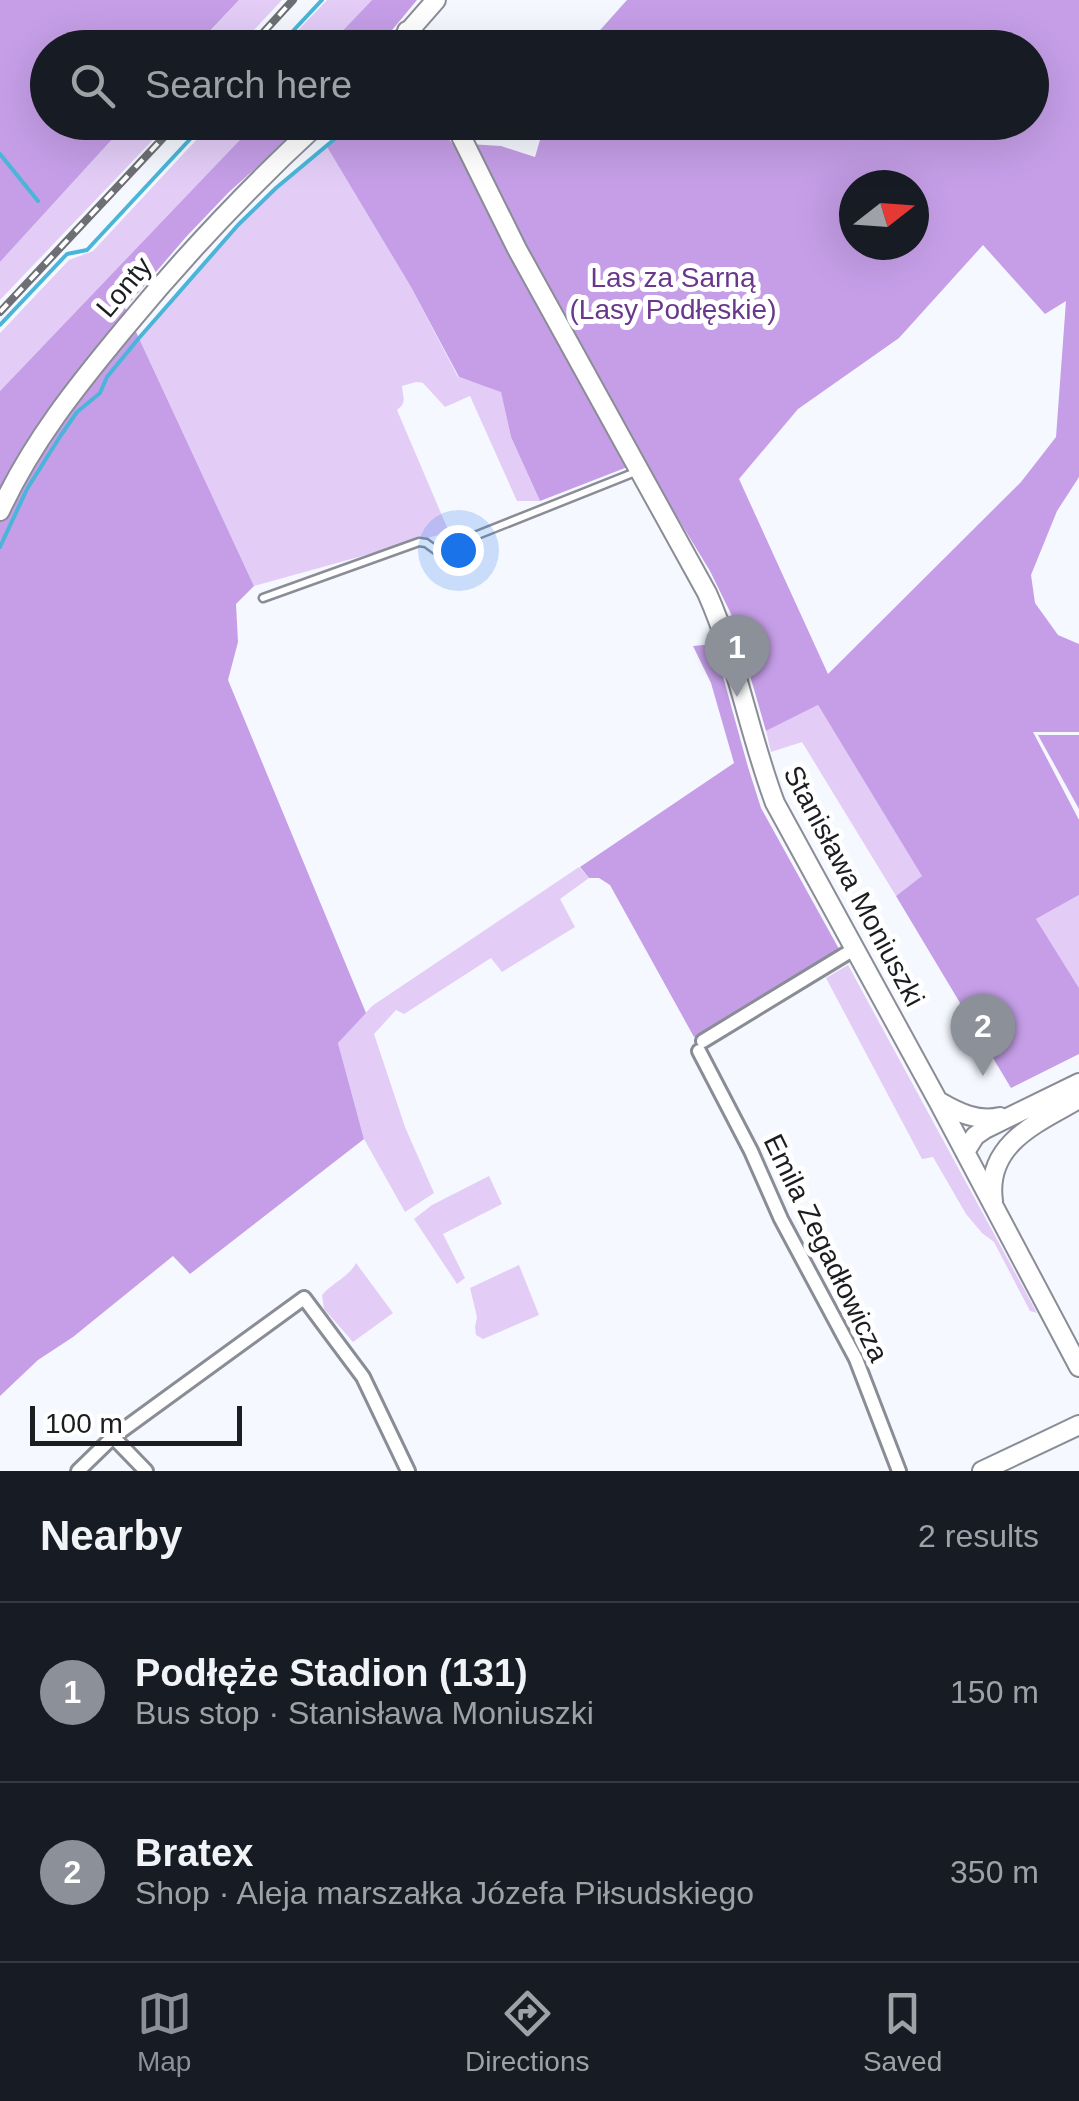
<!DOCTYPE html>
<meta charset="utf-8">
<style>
body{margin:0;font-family:Helvetica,sans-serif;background:#242831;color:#f1f3f6}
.compass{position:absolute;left:839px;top:170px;width:90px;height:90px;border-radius:50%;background:#171b24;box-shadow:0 10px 40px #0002;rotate:73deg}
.scale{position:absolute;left:30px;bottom:25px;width:212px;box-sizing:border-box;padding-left:10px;border:5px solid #1c1d20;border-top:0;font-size:28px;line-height:35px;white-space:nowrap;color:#1c1d20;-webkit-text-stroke:8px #fff;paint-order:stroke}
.you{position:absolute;left:458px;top:550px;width:35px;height:35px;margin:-25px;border:8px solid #fff;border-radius:50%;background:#1a73e8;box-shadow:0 0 0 15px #1a73e833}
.badge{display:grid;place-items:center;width:65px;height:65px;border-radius:50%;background:#8c9099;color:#fff;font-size:32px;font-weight:700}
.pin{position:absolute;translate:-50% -82px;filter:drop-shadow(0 2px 5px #0008)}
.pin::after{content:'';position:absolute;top:52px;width:35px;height:30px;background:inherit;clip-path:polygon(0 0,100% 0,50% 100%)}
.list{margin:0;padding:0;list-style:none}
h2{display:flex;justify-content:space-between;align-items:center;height:130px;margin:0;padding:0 40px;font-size:42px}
h2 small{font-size:32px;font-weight:400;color:#9ea1a6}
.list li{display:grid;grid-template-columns:65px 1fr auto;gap:30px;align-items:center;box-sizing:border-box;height:180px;padding:0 40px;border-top:2px solid #363941}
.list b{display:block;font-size:38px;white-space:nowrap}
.list p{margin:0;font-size:32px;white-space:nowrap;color:#9ea1a6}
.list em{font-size:32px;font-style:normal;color:#9ea1a6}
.icon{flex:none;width:55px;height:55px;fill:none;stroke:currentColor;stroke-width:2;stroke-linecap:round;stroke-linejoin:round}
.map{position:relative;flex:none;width:1079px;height:1471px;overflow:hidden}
.search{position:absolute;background:#171b24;box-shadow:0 10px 40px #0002;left:30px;right:30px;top:30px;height:110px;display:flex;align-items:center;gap:25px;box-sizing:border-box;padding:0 35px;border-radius:55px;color:#9ea1a6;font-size:38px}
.sheet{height:490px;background:#171b24}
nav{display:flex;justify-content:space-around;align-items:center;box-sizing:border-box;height:140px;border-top:2px solid #363941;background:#171b24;font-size:28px;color:#9ea1a6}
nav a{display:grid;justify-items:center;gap:5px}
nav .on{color:#8c9099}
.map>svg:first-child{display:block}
</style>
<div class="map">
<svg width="1079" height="1471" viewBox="0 0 1079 1471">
<rect width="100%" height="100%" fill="#f5f8ff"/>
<path fill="#e3cdf7" d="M239,0H282L238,47L195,48Z
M327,0H372L327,47H282Z
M127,123H169L0,300V262Z
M212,123H256L0,391V333L69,260L93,251Z
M327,147L411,287L458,377L501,391L511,437L540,501H517L470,396L445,407L423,383L416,382L402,386C403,398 407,403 397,410L449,532L254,586L139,338L238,225L276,188Z
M818,705L923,876L896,896L802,742L771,752L766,731Z
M579,867L589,878L560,899L575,927L502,972L491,958L404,1014L396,1010L374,1034L405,1127L434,1193L405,1212L364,1139L338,1043L372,1006Z
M1079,895V988L1036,919Z
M848,965L1037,1313L1030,1311L994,1242L982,1233L966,1214L933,1157L922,1159L826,978Z
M489,1176L502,1204L443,1234L465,1278L457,1284L414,1219L432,1205Z
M356,1263L393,1313L353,1342L324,1309L322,1295C332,1283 349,1277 356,1263Z
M519,1265L539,1315L483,1339L476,1335L475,1327L477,1317L470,1288Z"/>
<path fill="#c59ee7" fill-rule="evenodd" d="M0,0H239L195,47L48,48V122L127,123L0,262Z
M372,0H417L378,47H327Z
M627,0H1079V477L1057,511L1031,575L1035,603L1058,635L1079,644V732H1033L1079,820V895L1036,919L1079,988V1054L1011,1088L896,896L922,876L818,705L766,731L734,620L710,571L643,461L540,501L511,437L501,392L459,377L411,287L327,147L358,122L436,123L452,143L501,146L535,157L545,123L1032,122V48L585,47ZM854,185H914V245H854ZM983,245L1045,314L1066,301L1056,437L1021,482L828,674L739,479L798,409L899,338Z
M256,123H306L228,193L186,237L125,308L254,586L236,604L238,642L228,680L366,1013L338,1043L364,1139L190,1274L173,1256L73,1337L38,1360L0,1396V391Z
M714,644L748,767L761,808L839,949V955L694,1037L610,885L599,878H589L580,867L734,763L711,683L693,646Z
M1038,735H1079V809Z"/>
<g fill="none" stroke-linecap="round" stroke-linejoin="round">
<path stroke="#4ab5d8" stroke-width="4" d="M277,48L322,0
M0,154L38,201
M0,325L67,254L87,250L206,122
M0,547L27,489L61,435L77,412L100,393L107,377L139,338L238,225L276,188L355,122"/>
<defs>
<path id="lane" d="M263,598L419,542L426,543L437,551L638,471"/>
<path id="street" d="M703,1041L854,949
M699,1051L751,1151L781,1219L856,1359L899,1471
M113,1437L146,1471
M78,1471L113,1437L304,1298L363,1377L408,1471"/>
<path id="secondary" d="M407,31L420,48
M394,48L436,0
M454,122L517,249L707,593C737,660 749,734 775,803L938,1101L1079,1367
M0,511C32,442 76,387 125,328C186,254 249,187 320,122
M940,1102C959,1113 978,1122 1000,1117
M965,1152L975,1136L985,1129L1079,1083
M993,1201C985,1144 1037,1123 1079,1099
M982,1471L1079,1425"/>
</defs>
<use href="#lane" stroke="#8a8d95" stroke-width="11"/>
<use href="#street" stroke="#8a8d95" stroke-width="18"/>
<use href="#secondary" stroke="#8a8d95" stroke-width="22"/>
<use href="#lane" stroke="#fff" stroke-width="6"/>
<use href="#street" stroke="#fff" stroke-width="12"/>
<use href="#secondary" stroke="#fff" stroke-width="18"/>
<defs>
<path id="rail" d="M249,48L293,0
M0,312L178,122"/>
</defs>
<use href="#rail" stroke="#6d6f74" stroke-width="8"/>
<use href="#rail" stroke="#fff" stroke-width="4" stroke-dasharray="11" stroke-linecap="butt"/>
</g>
<g text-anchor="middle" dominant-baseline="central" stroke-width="10" stroke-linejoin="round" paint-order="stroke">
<g font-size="28" fill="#69388d" stroke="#fff">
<text x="673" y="277">Las za Sarną<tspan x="673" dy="32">(Lasy Podłęskie)</tspan></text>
</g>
<g font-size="28" fill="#1c1d20" stroke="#fff">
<text transform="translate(124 287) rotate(-50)">Lonty</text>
<text transform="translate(854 886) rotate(62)">Stanisława Moniuszki</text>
<text transform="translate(826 1248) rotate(64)">Emila Zegadłowicza</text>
</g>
</g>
</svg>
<svg class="compass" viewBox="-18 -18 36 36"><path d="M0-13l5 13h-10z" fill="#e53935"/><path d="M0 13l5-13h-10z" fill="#9ea1a6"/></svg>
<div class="scale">100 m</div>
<div class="you"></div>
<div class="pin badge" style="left:737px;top:697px">1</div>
<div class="pin badge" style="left:983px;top:1076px">2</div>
<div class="search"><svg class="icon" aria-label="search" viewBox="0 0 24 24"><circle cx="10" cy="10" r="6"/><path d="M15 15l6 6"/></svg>Search here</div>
</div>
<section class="sheet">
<h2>Nearby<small>2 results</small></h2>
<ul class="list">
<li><span class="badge">1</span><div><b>Podłęże Stadion (131)</b><p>Bus stop · Stanisława Moniuszki</p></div><em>150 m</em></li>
<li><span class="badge">2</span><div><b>Bratex</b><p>Shop · Aleja marszałka Józefa Piłsudskiego</p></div><em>350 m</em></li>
</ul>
</section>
<nav>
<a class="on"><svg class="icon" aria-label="map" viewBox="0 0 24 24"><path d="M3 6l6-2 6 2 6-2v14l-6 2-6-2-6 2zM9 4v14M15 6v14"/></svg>Map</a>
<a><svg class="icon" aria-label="directions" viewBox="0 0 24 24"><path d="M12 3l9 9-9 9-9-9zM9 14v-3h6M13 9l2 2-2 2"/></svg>Directions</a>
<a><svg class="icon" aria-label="saved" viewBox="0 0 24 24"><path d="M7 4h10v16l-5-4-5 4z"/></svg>Saved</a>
</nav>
